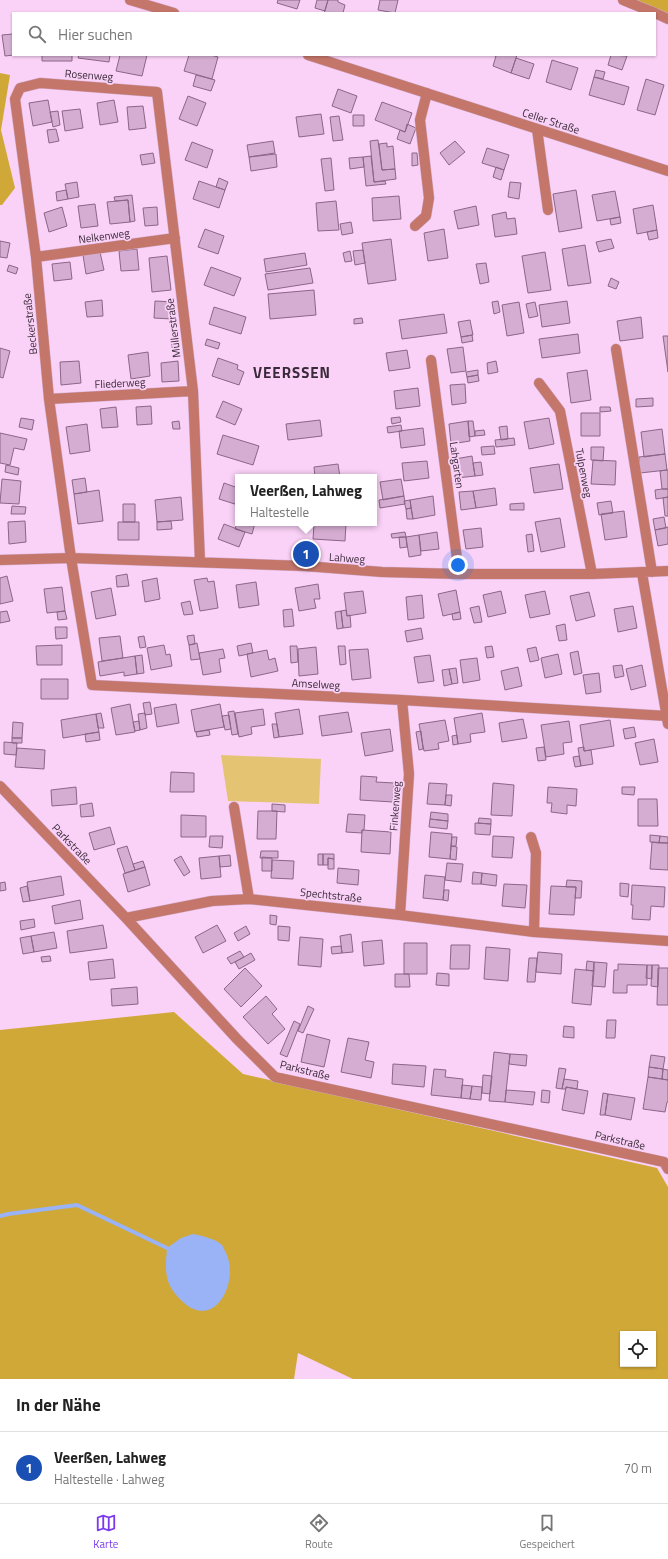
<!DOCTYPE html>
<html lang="de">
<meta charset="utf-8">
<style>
body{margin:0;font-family:"Titillium Web",sans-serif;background:#f6f6f6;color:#222}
.controls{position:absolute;right:12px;bottom:12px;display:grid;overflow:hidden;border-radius:0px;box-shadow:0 1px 3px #0004}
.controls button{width:36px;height:36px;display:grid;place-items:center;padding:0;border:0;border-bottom:1px solid #e0e0e0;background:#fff;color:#222;font:20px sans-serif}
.you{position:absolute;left:458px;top:565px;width:14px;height:14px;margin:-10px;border:3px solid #fff;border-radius:50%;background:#1a73e8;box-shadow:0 0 0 6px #1a73e833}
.badge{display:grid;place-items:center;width:26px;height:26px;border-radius:50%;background:#7c3aed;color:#fff;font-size:13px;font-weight:700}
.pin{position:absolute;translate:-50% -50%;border:2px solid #fff;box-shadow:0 1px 4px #0006}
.popup{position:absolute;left:235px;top:474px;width:142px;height:52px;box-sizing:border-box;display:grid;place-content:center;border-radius:0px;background:#fff;filter:drop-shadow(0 1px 3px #0005);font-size:13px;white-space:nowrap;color:#767676}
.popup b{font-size:15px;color:#222}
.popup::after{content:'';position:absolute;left:50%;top:100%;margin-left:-8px;border:8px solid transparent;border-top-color:#fff}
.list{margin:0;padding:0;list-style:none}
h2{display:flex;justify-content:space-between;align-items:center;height:52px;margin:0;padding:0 16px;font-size:17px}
h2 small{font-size:13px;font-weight:400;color:#767676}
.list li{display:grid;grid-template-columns:26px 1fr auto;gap:12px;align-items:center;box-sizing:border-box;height:72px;padding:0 16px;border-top:1px solid #e0e0e0}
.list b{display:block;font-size:15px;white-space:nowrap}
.list p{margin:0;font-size:13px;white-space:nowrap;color:#767676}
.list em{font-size:13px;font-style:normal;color:#767676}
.icon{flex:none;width:22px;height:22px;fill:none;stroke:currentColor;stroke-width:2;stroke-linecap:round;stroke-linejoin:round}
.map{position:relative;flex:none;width:668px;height:1379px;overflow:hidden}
.search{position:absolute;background:#fff;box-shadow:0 1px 3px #0004;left:12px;right:12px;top:12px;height:44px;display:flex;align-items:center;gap:10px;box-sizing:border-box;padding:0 14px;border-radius:0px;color:#767676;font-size:15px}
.sheet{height:124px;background:#fff}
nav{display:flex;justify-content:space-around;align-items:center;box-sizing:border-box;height:56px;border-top:1px solid #e0e0e0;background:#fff;font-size:11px;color:#767676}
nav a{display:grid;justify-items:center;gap:2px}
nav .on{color:#7c3aed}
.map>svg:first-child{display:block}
</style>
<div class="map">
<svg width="668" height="1379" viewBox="0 0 668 1379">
<rect width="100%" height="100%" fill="#fad1f7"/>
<path fill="#e4c473" d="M221,755L321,759L319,804L228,801Z"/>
<path fill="#d0a837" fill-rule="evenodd" d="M625,0H668V18Z
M0,73L10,75L1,130L15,188L2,205H0Z
M174,1012L243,1074L657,1168L668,1187V1379H353L298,1353L294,1379H0V1030ZM623,1334H653V1364H623Z"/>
<path fill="#9ab3f6" d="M193,1234C202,1236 214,1238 222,1245C223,1247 225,1251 226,1253C240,1282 214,1332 182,1301C164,1284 165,1272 167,1248L181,1238Z"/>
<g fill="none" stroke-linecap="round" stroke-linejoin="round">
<path stroke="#9ab3f6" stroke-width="4" d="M0,1216L8,1214L77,1205L167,1248"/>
</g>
<path fill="#d5add2" stroke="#8b6688" d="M278,0H300L297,9L277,3Z
M317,0H328L325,11L315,8Z
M328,0H338V2L345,5L343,13H324Z
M380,0H398L395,13L378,10Z
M13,34L14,55L5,56L2,35Z
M42,55H72V61H42Z
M79,55H110L109,62L78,58Z
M120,55H147L142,76L116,71Z
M189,55H211L218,57L212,79L184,71Z
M492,55H517L511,73L493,66L496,56Z
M611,55L627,56L622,70L608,65Z
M516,58L534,64L529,79L511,73Z
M552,60L578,68L571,90L546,82Z
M596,70L605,72L603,79L594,77Z
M196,75L215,80L211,91L193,86Z
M594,77L629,87L624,105L589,95Z
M646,79L664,85L655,115L637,110Z
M338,89L357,96L351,113L332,106Z
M188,96L206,103L197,126L179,119Z
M48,100L52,122L33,126L29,103Z
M114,100L118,122L100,125L97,103Z
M382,102L412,113L405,132L375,120Z
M143,106L146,128L129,130L127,107Z
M80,109L83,128L65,131L62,111Z
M58,111L60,125L53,127L50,112Z
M321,114L324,134L299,137L296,117Z
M353,115H364V126H353Z
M339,116L343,140L333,141L330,117Z
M407,124L416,128L410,144L397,139L400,130L405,132Z
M56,129L59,141L49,143L47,130Z
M378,140L382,170L395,169L396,179L374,182L370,141Z
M273,141L275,153L249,157L247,145Z
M455,141L465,152L449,165L440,153Z
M192,142L213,150L207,168L185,160Z
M387,143V147L393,146L395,169L382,170L379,144Z
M487,148L509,155L504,170L482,163Z
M153,153L155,163L142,165L140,155Z
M412,153H417L418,165L412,166Z
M276,154L277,167L251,171L249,157Z
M371,156L374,182L385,181L386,184L366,186L363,157Z
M363,157L364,167L350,169L349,158Z
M331,158L334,190L325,191L321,159Z
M496,167L504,170L501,180L493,177Z
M219,178L228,182L225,190L216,187Z
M199,181L225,190L219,208L193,199Z
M77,182L79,197L68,199L65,184Z
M510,182L521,183L519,199L508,197Z
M66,190L68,199L57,201L56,192Z
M576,190L582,228L559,232L553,194Z
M615,191L620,217L597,221L592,195Z
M132,195L135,221L130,222L128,200L115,201L114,197Z
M399,196L401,219L373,221L372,198Z
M128,200L130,222L110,224L107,202Z
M336,201L339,230L318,231L316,203Z
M95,204L98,226L81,228L78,206Z
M653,205L657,230L637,234L633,209Z
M476,206L479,225L458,229L454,211Z
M62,207L67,226L49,232L44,213Z
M157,207L158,225L145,226L143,208Z
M506,212L507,219L515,218L517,234L495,237L492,215Z
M620,217L621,223L611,225L610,219Z
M351,222L353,233L342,235L340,224Z
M205,229L224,236L218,254L198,247Z
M444,229L448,258L428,261L424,233Z
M657,230L658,238L649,240L647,232Z
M391,239L396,280L368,284L362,243Z
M611,239L614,248L599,252L596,242Z
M0,241L10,243L7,258L0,257Z
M585,245L591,283L568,286L562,249Z
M137,249L139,270L121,271L119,251Z
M363,250L365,263L355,265L353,251Z
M350,251L352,261L345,262L343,253Z
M100,252L104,270L86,274L83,255Z
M545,252L551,290L528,293L522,256Z
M305,253L307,265L266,272L264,259Z
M167,256L171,290L152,292L149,258Z
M70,262L72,279L54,281L52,264Z
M486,263L489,282L480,284L476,264Z
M9,265L18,268L16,274L7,271Z
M211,267L241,278L234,296L204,285Z
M310,268L313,283L268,290L265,274Z
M611,278L619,282L616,289L608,286Z
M314,290L316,315L270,319L268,294Z
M102,300L103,316L87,317L85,302Z
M155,301L174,302L172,319L154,318Z
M498,301L500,312L494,314L492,302Z
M567,301L570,323L542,327L539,305Z
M519,302L524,333L507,336L502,305Z
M535,302L538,316L529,318L526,304Z
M214,307L246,317L241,334L209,324Z
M444,314L447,333L402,339L399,320Z
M641,317L643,338L620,341L617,321Z
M362,318L363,323L354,324V319Z
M470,320L473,335L461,337L458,322Z
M578,334L580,353L542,358L539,339Z
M472,335L473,341L462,343L461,337Z
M663,336H668V372Z
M207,339L220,343L218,349L205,345Z
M463,347L466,371L451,373L447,349Z
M0,348L10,351L3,378L0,377Z
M407,350L410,368L389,371L386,353Z
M148,352L150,376L131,379L128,355Z
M218,358L238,365L237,369L244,372L239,385L212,376Z
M79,361L81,383L61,385L60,362Z
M178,361L179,381L162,382L161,363Z
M496,361L498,372L488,374L487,363Z
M478,370V375L467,377L466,372Z
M587,370L591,400L571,403L567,373Z
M478,375L479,381L468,383L467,377Z
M465,384L466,403L452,405L450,385Z
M418,388L420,406L396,409L394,391Z
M653,398V406L636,407V399Z
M223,401L242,409L235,425L216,417Z
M151,406L152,424L137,425L136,407Z
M116,407L118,427L102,428L100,409Z
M600,407H610L611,411L600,412Z
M581,413H600V436H581Z
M400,417L401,422L392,424L391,418Z
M21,418L34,420L32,430L19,427Z
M549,418L554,444L529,449L524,422Z
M320,420L322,436L288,440L286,424Z
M179,421L180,429H173L172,422Z
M468,421L470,441L451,444L449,424Z
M468,421H473L475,436L469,437Z
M87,424L90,451L70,454L66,427Z
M401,425L402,431L388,433L387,427Z
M507,426L508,439L501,440L499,427Z
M423,428L425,445L401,448L399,431Z
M662,429L665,454L644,457L641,432Z
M484,430L485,435L475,436V431Z
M0,433L27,439L24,450L14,448L10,465L0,463Z
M223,435L259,446L253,465L217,454Z
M514,438L515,445L496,447L495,440Z
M494,446L495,454L482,455L481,447Z
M591,447H604L603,461L591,460Z
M665,454L667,470L640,473L639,457Z
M472,456L475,476L457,478L455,459Z
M593,460L616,461L615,485L591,484Z
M427,461L429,478L404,481L402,463Z
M481,462L483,475L475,476L473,463Z
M338,464L340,477H315L314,467Z
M559,464L563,489L534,493L530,468Z
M6,465L19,468L18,475L5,472Z
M667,470H668V489H662L660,471Z
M85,478L87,492L74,494L72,480Z
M2,479L21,481L19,504L0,503Z
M401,479L404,496L383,500L380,482Z
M224,483L238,488V505L219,499Z
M495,488L497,505L476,508L473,491Z
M662,489H668V497L656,499L655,490Z
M99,490L103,521L78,524L74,494Z
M473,491L476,508L461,510L459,492Z
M404,496L405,504L380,508L379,500Z
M433,496L435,515L413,519L410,500Z
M181,497L183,520L157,522L155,500Z
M668,497V516H665L663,498Z
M410,500L411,508L406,509L404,501Z
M611,501L613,513L599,515L597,503Z
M524,503V510H510V504Z
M123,504H135V522H123Z
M12,506L26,507L25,514H11Z
M411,508L413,519H407L406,509Z
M624,511L627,537L605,540L601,514Z
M664,517L666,528L655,530L653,519Z
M560,518L565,547L541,552L535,522Z
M238,520V523H255L252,534L235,529Z
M25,521L26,542L9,544L8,522Z
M171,521L172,529L157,530V522Z
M118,522H139V540H118Z
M314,523H346L345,541L313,539Z
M224,524L245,532L239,547L218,539Z
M668,527V544L658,546L655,530Z
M481,528L483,547L466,549L463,530Z
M405,532L406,537L392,538L391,534Z
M437,532L439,549L421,551L419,535Z
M532,534L534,551L528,552L526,535Z
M419,535L421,555L409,557L406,537Z
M399,537H406L407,547L400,548Z
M127,574L129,586L117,587L116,576Z
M7,576L13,601L0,604V578Z
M157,578L160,599L145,602L142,581Z
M207,578L208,582L214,581L218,608L200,611L194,580Z
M256,582L259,605L239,608L236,585Z
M318,584L320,599H314L316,608L299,611L295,588Z
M62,587L65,611L47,613L44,589Z
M111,588L116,615L96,619L91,592Z
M456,590L460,612L443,616L438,594Z
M363,591L366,613L347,616L344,593Z
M501,591L506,613L488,617L483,595Z
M545,591L550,614L530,618L525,595Z
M589,592L595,616L576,621L570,596Z
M422,595L424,618L408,620L406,597Z
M190,601L193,614L184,615L181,603Z
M479,606L482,622L474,623L470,608Z
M633,606L637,628L618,632L614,609Z
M292,609L294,626L284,627L283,610Z
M346,610L347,616L350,615L351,627L343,628L341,611Z
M7,611L10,621L0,623V612Z
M65,611L67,619L58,620L57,612Z
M341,611L343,628L337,629L335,612Z
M460,612L461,619L453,620L452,614Z
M565,624L567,640L559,641L556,626Z
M55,627H67V638L56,639Z
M421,628L423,639L407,642L405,631Z
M194,635L195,644L189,645L187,636Z
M120,636L123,658L102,661L99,638Z
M144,636L146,647L140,648L138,637Z
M197,643L200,659L191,660L189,645Z
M251,643L253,653L239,656L237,646Z
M62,645V665H37L36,646Z
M164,645L166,655L170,654L172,666L151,670L147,648Z
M290,646H297L298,662L291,663Z
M338,646H345L346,664L340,665Z
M492,646L494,657L487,658L485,647Z
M316,647L318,674L299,676L298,649Z
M536,647L539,660L530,662L527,649Z
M223,649L225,658L219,659L221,672L203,675L199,653Z
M368,649L371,678L352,680L349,650Z
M267,650L269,660L275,658L278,671L251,677L247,654Z
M578,651L582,673L574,675L570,653Z
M558,654L562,674L545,678L541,658Z
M142,655L144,673L137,674L135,656Z
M430,655L434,681L418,683L414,657Z
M135,656L137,674L124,676V672L100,676L98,662Z
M477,658L480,680L463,683L460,660Z
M622,665L624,676L615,678L613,666Z
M642,665L646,686L631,690L626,669Z
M518,667L522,686L505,690L501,671Z
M456,668L458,683L452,684L449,669Z
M449,669L452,684L444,686L442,670Z
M599,673L601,692L586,694L583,675Z
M41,679H68V699H41Z
M150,702L152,714L145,715L143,703Z
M130,704L135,732L116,735L111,708Z
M176,704L179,723L157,727L154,708Z
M220,704L224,727L195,732L191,710Z
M263,709L265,725L251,727L252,734L239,737L235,713Z
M299,709L303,734L279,737L275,713Z
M234,711L238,734L232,735L228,712Z
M348,712L352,732L322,736L319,716Z
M101,713L104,728H98L96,714Z
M145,713L147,728L140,730L138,714Z
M482,713L485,732L470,734L471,742L458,744L454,718Z
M96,714L99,732L63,738L61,720Z
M229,715L231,729L225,730L222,716Z
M523,719L527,738L502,742L499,723Z
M445,720L449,741L438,743L439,749L424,751L419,724Z
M610,720L614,746L584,751L580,725Z
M139,721L140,730L135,731L133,722Z
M569,721L572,742L563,743L564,754L546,757L541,725Z
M13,722L23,723L22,738H12Z
M272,724H277L279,737L274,738Z
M634,727L636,737L625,739L623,729Z
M390,729L393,751L365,756L361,733Z
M209,730L210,735L197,737L196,732Z
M421,731L423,749L419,750L416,732Z
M99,732L100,740L86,742L85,734Z
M457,735L458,744L453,745L452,736Z
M12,738H22V743H12Z
M654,739L658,762L640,765L635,743Z
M4,742L17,743L16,755L4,754Z
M544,747L546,760L538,761L536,748Z
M584,747V751L591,750L593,764L581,766L578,748Z
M17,748L45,750L44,769L15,767Z
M579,756L581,766L575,767L573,757Z
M171,772L194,773V792H170Z
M361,776L377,777L376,782L394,783L393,802L360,800Z
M429,783L447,784L445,805L427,804Z
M493,783L514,785L512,816L491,815Z
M76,787L77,804L52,806L51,790Z
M548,787L577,789L576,806L567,805V814L551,812L552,803H547Z
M622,787H635L634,795L622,794Z
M446,795H452L451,806L445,805Z
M638,799H657L658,826H638Z
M92,803L94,816L81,817L80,805Z
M272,804L285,805V812L272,811Z
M258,811H277L276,839H257Z
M431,812L448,814V821L430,819Z
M348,814L365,815L364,830H362V833L346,832Z
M181,815L206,816V837H181Z
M479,818L491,819V824L478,823Z
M430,819L448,821L447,829L429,827Z
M475,823L491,824L490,835L475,834Z
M110,827L115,844L94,850L89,833Z
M362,830L391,832L390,854L361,852Z
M431,832L452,834L450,859L429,857Z
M650,835L660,836L659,843L650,842Z
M210,836H223L222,848L209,847Z
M493,836L514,837L512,858L492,857Z
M660,836L668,837V843H659Z
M452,837H457L456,846H451Z
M652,842L668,843V870L650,869Z
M127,846L135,870L125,873L117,849Z
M451,846L457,847L456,860L450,859Z
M261,851H278V858H260Z
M318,854H323V865H318Z
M323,854H334V859L328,858V865H323Z
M230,855L231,866L220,867L219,856Z
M181,856L190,872L184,876L174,860Z
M219,856L221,877L201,879L199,858Z
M262,857L272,858V871H262Z
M328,858L334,859V869H328Z
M272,860L294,861L293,879L271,878Z
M143,861L145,867L135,870L133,864Z
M447,863L463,864L461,882L445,880Z
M145,867L150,885L128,892L123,874Z
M338,868L359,870L358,885L337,883Z
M473,872L482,873L481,884H472Z
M482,873L497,875L496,886L481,884Z
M425,875L445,877L443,900L423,898Z
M61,876L64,895L30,901L27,882Z
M567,880L582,881L581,898H575L576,887H566Z
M5,882L6,890L0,891V883Z
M620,883L629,884L628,897L620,896Z
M504,884L527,885L525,908L502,906Z
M632,885L665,887L664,907L651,906L650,920L632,919L633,905H631Z
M27,886L30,901L23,902L20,888Z
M551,886L576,887L574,915L549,914Z
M444,890H449L448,901L443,900Z
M80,900L83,919L55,924L52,906Z
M270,915L277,916L276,925L270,924Z
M34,919L35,927L21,930L20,921Z
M103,925L107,948L70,953L67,931Z
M217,925L226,941L203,953L195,937Z
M246,926L250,934L238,941L234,933Z
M278,926L290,927L289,941L278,940Z
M54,932L57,948L34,952L31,936Z
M351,934L353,952L342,953L340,936Z
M31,936L34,952L23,954L20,938Z
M300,937L323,939L321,967L298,965Z
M382,940L384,964L364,966L362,942Z
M404,943H427V974H404Z
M451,945H470L469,969H450Z
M341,946L342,953L332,954L331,947Z
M486,947L510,949L508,981L484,979Z
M240,951L244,957L231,964L227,958Z
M538,952L562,954L561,974L536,972Z
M251,953L255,960L239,969L235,962Z
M50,956L51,961L42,962L41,957Z
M529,958H537L535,982H527Z
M113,959L115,978L90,980L88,962Z
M587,961L594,962V971L586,970Z
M594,962L607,963L605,987L592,986Z
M618,964L647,965V985H627V993H613L614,970H618Z
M647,965H652V979L646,978Z
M652,965H659L658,987L651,986Z
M245,968L262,986L241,1007L224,989Z
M658,968H668V1005H657Z
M575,969L594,971L591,1005L572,1003Z
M437,973L449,974V986L436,985Z
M395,974H409L410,987H395Z
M137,987L138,1004L112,1006L111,989Z
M266,996L277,1009L272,1014L285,1029L268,1044L243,1017Z
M308,1006L314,1009L303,1033L298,1031Z
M607,1020H616L615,1038H606Z
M294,1021L300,1024L287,1057L280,1054Z
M564,1026L574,1027V1038L563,1037Z
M307,1034L330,1040L324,1067L301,1062Z
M348,1038L369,1042L365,1060L374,1062L371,1078L341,1072Z
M494,1052L510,1054L505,1102L489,1101Z
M510,1054L527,1055L526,1066L509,1064Z
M651,1055L665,1057L663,1069L649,1067Z
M393,1064L426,1066L424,1087L392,1084Z
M649,1067L663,1069L662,1079L648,1077Z
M559,1068L566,1069L562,1089L556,1088Z
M434,1069L446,1070L445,1077L463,1079L461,1098L431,1095Z
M663,1069L668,1070V1080L662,1079Z
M483,1075L492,1076L490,1094L482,1093Z
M648,1077L668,1080V1102H667L665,1112L643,1109Z
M564,1079L578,1081L577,1089L566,1087V1089H562Z
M462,1085L472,1086L470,1099L461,1098Z
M472,1086L482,1087L481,1100L470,1099Z
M566,1087L588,1091L584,1114L562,1110Z
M506,1090L535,1092L533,1105L505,1102Z
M542,1090L550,1091L549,1103L541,1102Z
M603,1093L608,1094L605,1115H600Z
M608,1094L635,1098L631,1120L605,1115Z"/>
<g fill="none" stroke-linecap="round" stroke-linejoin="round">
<defs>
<path id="minor" d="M130,0L174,13
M623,0L655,13
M655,13L668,19
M308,55L668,171
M537,129L548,210
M415,226L426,216L429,198L420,120L427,93
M36,257L175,238
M616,349L652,572
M431,360L459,574
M539,383L560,411L592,574
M49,399L193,391
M0,560L71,558L305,566L382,572L459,574H592L668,571
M200,562L193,391L157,92L40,83L20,88L15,99L36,257L49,399L71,558L92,685L402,700L667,716
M642,573L668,724
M0,786L126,918L237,1039L275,1077L664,1162L668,1169
M234,807L249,899
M531,837L536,853L534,932
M400,915L409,774L402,700
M126,918L212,901L249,899L400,915L534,932L668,941"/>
</defs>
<use href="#minor" stroke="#d4b0d1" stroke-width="11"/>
<use href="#minor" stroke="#c5766b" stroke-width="10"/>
</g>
<g text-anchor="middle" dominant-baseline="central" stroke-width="3.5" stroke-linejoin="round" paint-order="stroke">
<g font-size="11" fill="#3a2a39" stroke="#fad1f7">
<text transform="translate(89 75) rotate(4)">Rosenweg</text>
<text transform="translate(551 121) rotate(18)">Celler Straße</text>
<text transform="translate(104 236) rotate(-8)">Nelkenweg</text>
<text transform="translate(30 324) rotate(-96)">Beckerstraße</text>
<text transform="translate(173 328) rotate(-97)">Müllerstraße</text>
<text transform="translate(120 383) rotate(-3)">Fliederweg</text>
<text transform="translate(457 465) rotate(82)">Lahgarten</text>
<text transform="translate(584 473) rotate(79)">Tulpenweg</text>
<text transform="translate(347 558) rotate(4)">Lahweg</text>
<text transform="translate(316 684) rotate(3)">Amselweg</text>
<text transform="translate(395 806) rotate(-86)">Finkenweg</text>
<text transform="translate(72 844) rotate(46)">Parkstraße</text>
<text transform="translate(331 895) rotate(6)">Spechtstraße</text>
<text transform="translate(305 1070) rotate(14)">Parkstraße</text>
<text transform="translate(620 1140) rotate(13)">Parkstraße</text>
</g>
<g font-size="15" font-weight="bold" letter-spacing="1" fill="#3a2a39" stroke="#fad1f7">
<text x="292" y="372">VEERSSEN</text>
</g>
</g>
</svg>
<div class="controls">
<button><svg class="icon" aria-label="locate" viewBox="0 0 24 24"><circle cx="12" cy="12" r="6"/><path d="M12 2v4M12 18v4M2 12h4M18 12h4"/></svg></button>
</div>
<div class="you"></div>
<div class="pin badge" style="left:306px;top:554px;background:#1a4fb4">1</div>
<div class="popup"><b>Veerßen, Lahweg</b>Haltestelle</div>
<div class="search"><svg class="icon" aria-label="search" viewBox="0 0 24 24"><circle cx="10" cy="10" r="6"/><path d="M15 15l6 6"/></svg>Hier suchen</div>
</div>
<section class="sheet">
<h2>In der Nähe<small></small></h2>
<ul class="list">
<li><span class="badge" style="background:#1a4fb4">1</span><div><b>Veerßen, Lahweg</b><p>Haltestelle · Lahweg</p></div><em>70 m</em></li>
</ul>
</section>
<nav>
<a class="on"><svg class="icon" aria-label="map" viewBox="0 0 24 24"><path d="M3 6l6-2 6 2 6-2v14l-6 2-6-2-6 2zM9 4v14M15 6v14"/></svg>Karte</a>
<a><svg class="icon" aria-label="directions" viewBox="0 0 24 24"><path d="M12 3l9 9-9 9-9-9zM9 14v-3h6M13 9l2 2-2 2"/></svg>Route</a>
<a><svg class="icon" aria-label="saved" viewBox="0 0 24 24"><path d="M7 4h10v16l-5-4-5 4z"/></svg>Gespeichert</a>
</nav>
